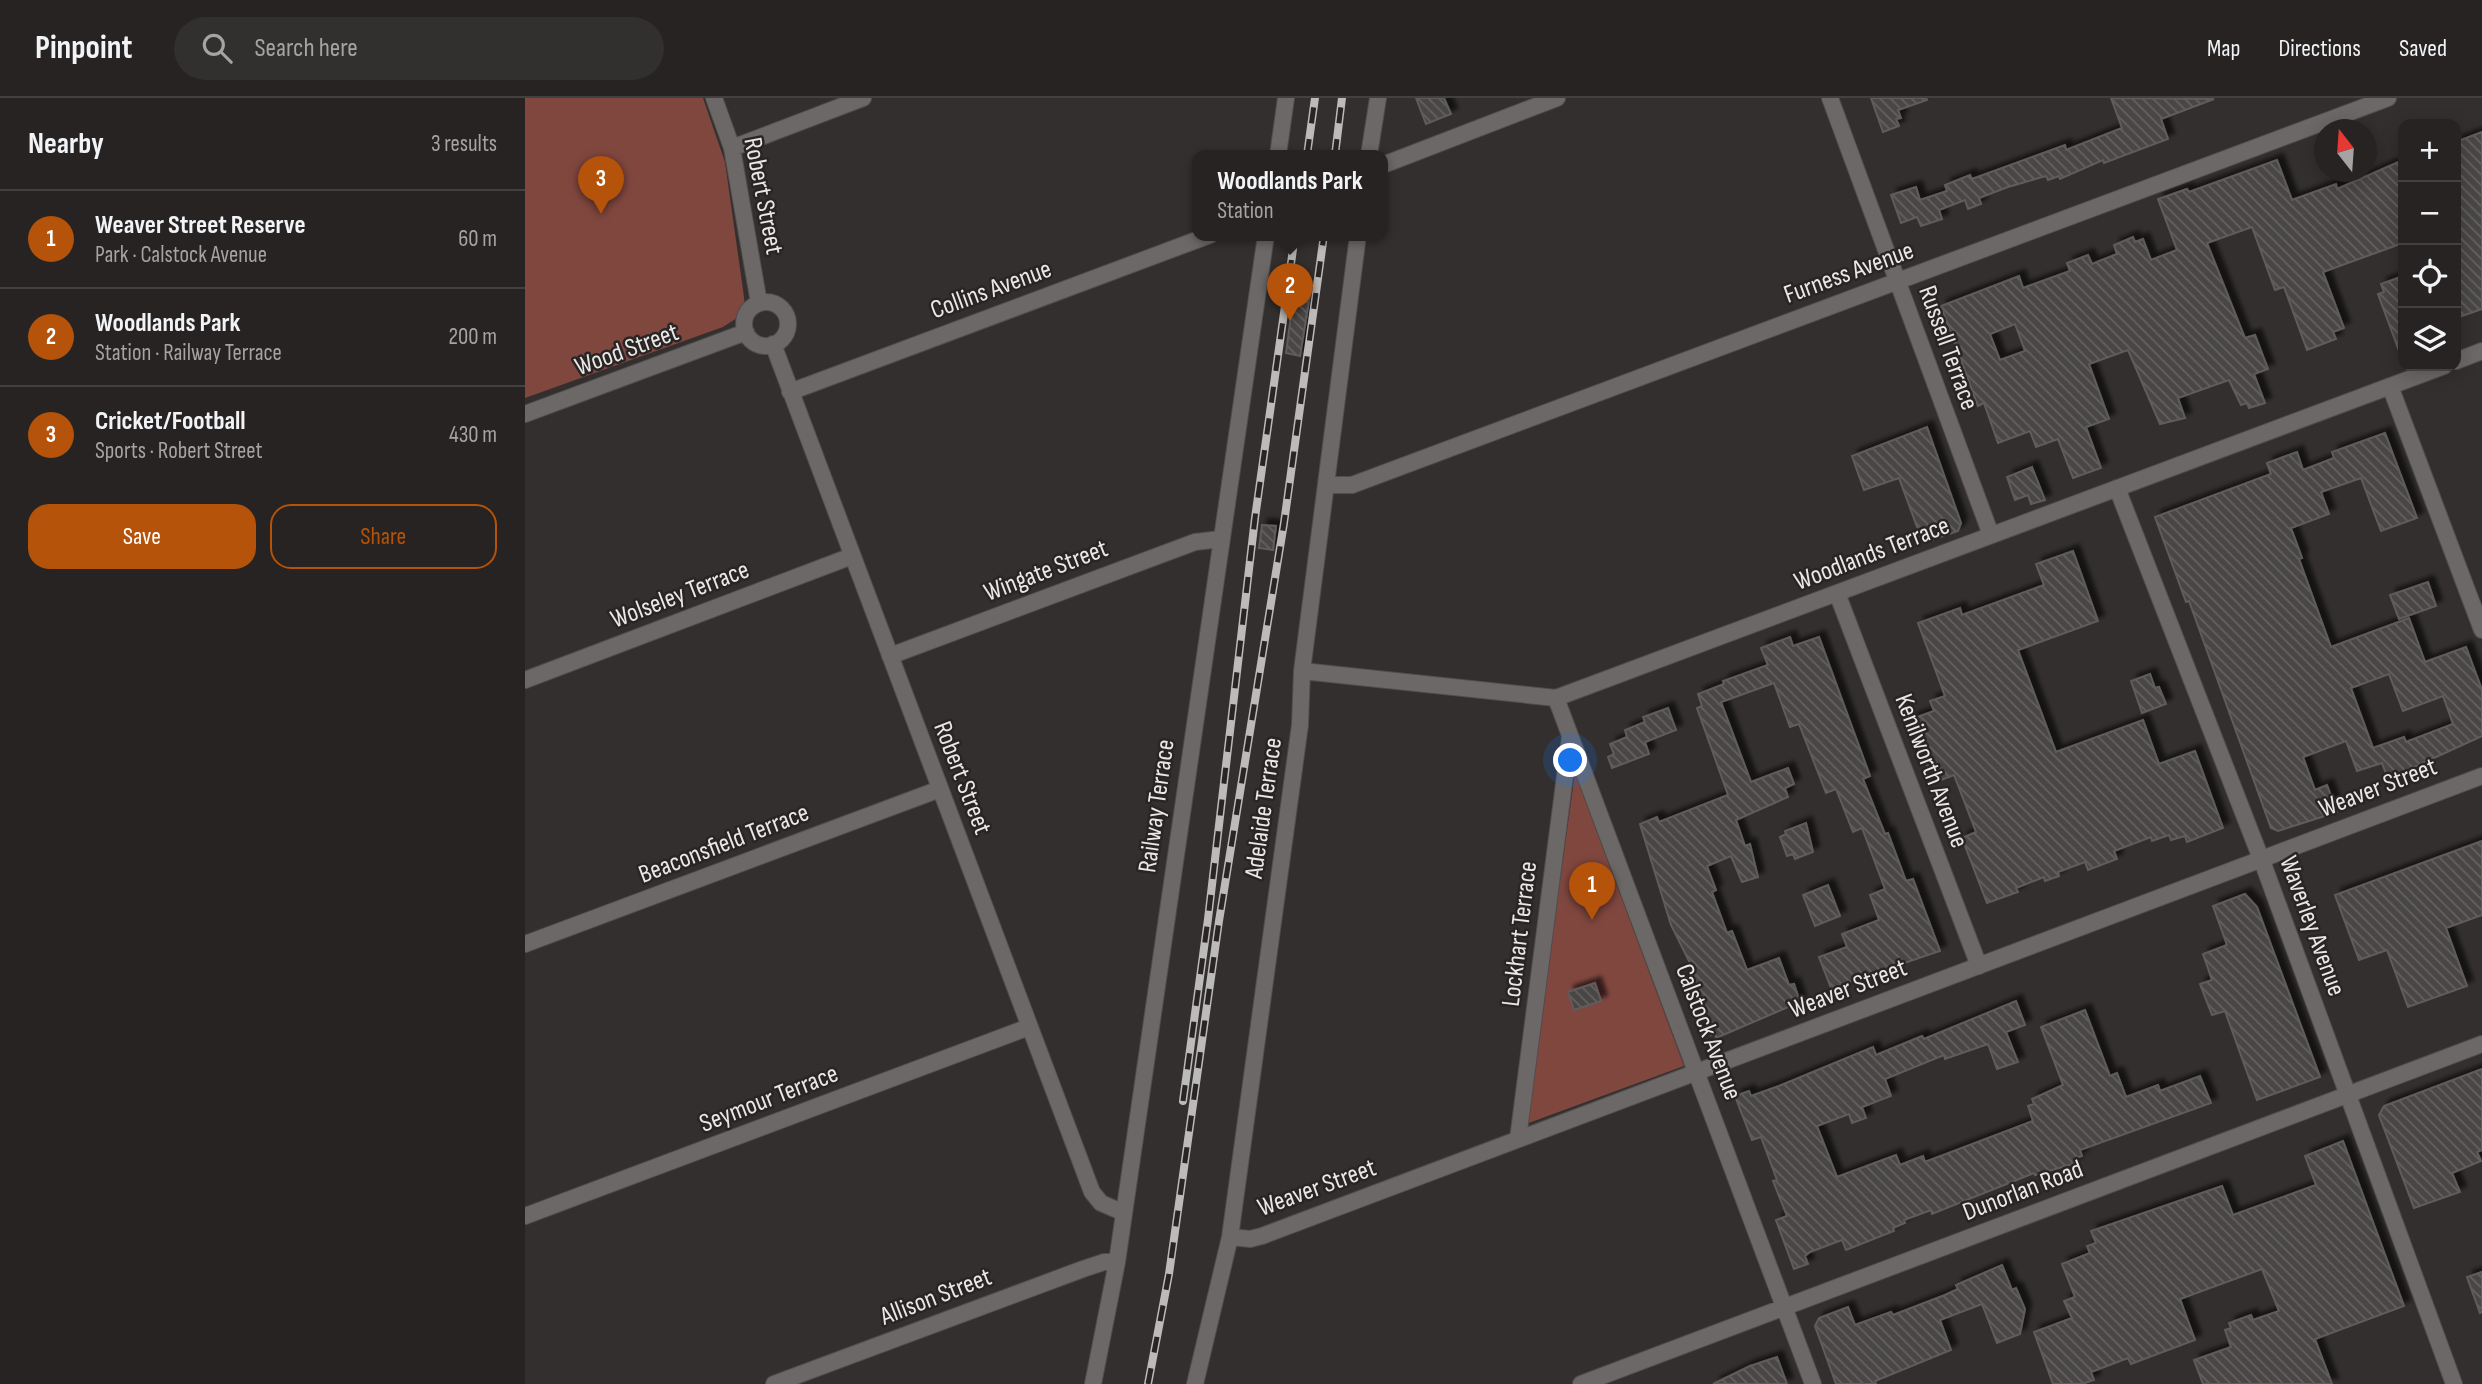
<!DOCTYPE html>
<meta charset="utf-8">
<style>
body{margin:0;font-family:"Sofia Sans Condensed",sans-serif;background:#322f2f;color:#f1f3f6}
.controls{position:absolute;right:21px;top:21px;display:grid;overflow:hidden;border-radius:14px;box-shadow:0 4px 18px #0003}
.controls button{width:63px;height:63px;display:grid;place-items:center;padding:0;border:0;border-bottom:2px solid #424040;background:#262322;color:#f1f3f6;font:35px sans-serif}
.compass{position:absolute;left:1789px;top:21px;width:63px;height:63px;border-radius:50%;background:#262322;box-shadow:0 4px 18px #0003;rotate:343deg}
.you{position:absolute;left:1046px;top:663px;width:24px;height:24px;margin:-18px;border:5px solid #fff;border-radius:50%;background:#1a73e8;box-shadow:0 0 0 10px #1a73e833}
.badge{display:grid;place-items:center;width:46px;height:46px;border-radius:50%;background:#b45309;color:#fff;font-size:23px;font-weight:700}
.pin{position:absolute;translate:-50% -58px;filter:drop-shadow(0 2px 4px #0008)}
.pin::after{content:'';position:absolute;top:37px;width:24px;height:21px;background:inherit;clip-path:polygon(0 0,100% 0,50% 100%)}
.popup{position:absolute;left:667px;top:52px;width:196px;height:91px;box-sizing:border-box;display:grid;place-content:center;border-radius:14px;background:#262322;filter:drop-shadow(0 2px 5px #0005);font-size:23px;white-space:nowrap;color:#a4a4a5}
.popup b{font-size:26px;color:#f1f3f6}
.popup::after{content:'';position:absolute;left:50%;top:100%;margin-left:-14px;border:14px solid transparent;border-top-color:#262322}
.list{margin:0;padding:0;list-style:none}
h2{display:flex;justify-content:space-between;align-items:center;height:91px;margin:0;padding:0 28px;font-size:30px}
h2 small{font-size:23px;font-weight:400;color:#a4a4a5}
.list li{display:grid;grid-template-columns:46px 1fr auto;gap:21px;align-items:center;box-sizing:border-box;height:98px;padding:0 28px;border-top:2px solid #424040}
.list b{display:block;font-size:26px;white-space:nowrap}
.list p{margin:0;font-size:23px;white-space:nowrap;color:#a4a4a5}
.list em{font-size:23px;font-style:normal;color:#a4a4a5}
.actions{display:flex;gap:14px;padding:21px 28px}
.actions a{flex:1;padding:16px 0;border:2px solid #b45309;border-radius:21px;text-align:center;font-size:24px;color:#b45309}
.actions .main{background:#b45309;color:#fff}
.icon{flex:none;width:38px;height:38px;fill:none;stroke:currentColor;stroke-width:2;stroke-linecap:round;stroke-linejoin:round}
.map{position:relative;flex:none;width:1957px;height:1286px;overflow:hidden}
header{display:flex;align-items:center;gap:42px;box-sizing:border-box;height:98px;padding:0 35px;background:#262322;border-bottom:2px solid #424040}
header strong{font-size:33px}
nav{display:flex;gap:38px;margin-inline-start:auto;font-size:24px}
.search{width:490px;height:63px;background:#322f2f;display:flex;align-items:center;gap:18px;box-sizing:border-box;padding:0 24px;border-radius:38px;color:#a4a4a5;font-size:26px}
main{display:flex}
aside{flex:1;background:#262322}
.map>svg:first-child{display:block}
</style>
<header>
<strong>Pinpoint</strong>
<div class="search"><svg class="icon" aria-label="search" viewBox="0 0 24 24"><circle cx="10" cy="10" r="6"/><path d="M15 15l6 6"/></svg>Search here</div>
<nav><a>Map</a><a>Directions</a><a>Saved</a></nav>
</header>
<main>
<aside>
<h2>Nearby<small>3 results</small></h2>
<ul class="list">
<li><span class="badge">1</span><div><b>Weaver Street Reserve</b><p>Park · Calstock Avenue</p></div><em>60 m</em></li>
<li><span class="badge">2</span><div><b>Woodlands Park</b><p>Station · Railway Terrace</p></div><em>200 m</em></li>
<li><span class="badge">3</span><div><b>Cricket/Football</b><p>Sports · Robert Street</p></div><em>430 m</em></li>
</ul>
<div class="actions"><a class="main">Save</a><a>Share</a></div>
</aside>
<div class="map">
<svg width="1957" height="1286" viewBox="0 0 1957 1286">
<defs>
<pattern id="building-back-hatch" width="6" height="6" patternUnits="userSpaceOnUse" patternTransform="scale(1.75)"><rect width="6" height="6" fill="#4a4645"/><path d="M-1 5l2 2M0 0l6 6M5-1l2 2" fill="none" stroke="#646160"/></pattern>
<filter id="shadow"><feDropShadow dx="6" dy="-6" stdDeviation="2" flood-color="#0009"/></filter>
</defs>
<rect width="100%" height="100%" fill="#322f2e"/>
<path fill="#80473f" d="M0,0H178L200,64L219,199L220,210L212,220L198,229L0,300Z
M1050,675L1159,968L1001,1026Z"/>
<path fill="url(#building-back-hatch)" stroke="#605c5b" stroke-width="2" fill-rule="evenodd" filter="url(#shadow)" d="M891,0H919L926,16L901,26Z
M1346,0H1401L1402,2L1373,12L1376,20L1371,21L1374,28L1358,34Z
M1586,0L1689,1L1636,21L1643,41L1579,65L1578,62L1535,81L1534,78L1523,82L1521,78L1483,89L1454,100L1456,106L1443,111L1440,102L1414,112L1417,121L1396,128L1392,119L1376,125L1366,97L1391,89L1395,102L1422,93L1420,87L1445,77L1447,81L1540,47L1541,52L1597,30Z
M1957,34V211L1931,220V44Z
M1752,62L1767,102L1811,86L1812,91L1878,62V145L1798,174L1819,230L1808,234L1811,241L1782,252L1759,189L1750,192L1727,129L1682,145L1720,240L1730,237L1743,271L1729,276L1740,305L1724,310L1722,305L1716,307L1704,282L1653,300L1660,320L1635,326L1603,252L1564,266L1584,321L1561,329L1576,370L1548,380L1533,341L1511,349L1505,333L1473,345L1459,305L1453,308L1416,208L1494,178L1498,190L1545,173L1542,165L1563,157L1567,166L1592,156L1589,147L1608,139L1610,144L1618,141L1626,162L1652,152L1633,101L1662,91L1664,94ZM1490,226L1500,253L1475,262L1465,236Z
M1878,178V261H1877L1853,196L1859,194L1856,186Z
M769,195L785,197L775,258L761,255Z
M1402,329L1436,425L1433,433L1398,445L1374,380L1339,392L1327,358Z
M1860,335L1892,420L1856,433L1836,380L1796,394L1804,416L1766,430L1777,460L1774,461L1806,549L1884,520L1900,564L1941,549L1957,592V638L1863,681L1857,665L1832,673L1821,643L1778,659L1790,692L1802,687L1812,714L1753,733L1746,730L1664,503L1661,504L1630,419L1746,376L1742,365L1772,354L1778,372L1809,360L1807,354ZM1864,576L1878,613L1918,598L1928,626L1881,644L1879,639L1848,650L1826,590Z
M1507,369L1520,402L1506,406L1503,397L1490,402L1482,379Z
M737,427L751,428L748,452L734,450Z
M1548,453L1573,523L1493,552L1531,654L1618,622L1634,666L1670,653L1698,730L1662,744L1660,738L1646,742L1644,737L1627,743L1626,739L1589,753L1592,761L1563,772L1560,764L1533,774L1534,778L1520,783L1519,779L1491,790L1493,794L1462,805L1437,740L1451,734L1429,677L1413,683L1396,659L1385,627L1388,626L1387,621L1409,613L1405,603L1420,598L1393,525L1435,510L1437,517L1519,487L1511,466Z
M1903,484L1911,508L1874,521L1865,497Z
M1265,539L1268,548L1294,539L1345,678L1338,681L1360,736L1363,735L1381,783L1388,781L1415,853L1306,890L1294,859L1322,849L1317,836L1354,822L1345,797L1360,791L1337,730L1328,734L1311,691L1301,695L1274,626L1265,629L1249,585L1196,604L1226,684L1263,670L1269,686L1260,690L1263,699L1211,722L1220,748L1225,746L1233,779L1217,784L1206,758L1182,768L1191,792L1187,794L1202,835L1207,833L1222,872L1254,860L1264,887L1269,886L1275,904L1191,940L1190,935L1186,937L1166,867L1146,827L1115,726L1132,719L1134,724L1203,697L1172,610L1177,608L1173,596L1199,586L1198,583L1243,567L1236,550Z
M1625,576L1630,590L1634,589L1641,606L1617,615L1606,583Z
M1143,610L1151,632L1120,644L1124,656L1087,670L1083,659L1089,656L1085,646L1102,639L1100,632L1120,624L1118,619Z
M1281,725L1288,754L1270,761L1268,756L1262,758L1255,739L1261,736L1260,733Z
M1957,743V817L1921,830L1942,888L1883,909L1862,852L1834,862L1810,797Z
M1303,787L1315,818L1290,828L1278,797Z
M1720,796L1732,809L1795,979L1732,1002L1700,913L1687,917L1675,886L1687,882L1678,856L1702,847L1688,808Z
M1070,885L1076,903L1049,912L1043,894Z
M1491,903L1500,927L1481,934L1493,964L1472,971L1463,946L1420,961L1419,957L1360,981L1366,998L1337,1009L1341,1020L1327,1025L1324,1016L1292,1028L1312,1079L1371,1057L1375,1067L1398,1058L1400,1064L1508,1023L1503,1008L1509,1006L1507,1001L1538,987L1516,929L1560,912L1585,978L1592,975L1601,999L1633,987L1635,993L1675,978L1686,1005L1555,1052L1557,1058L1549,1061L1551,1065L1510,1077L1509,1075L1407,1116L1406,1112L1379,1122L1380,1125L1368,1130L1369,1133L1321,1152L1317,1142L1285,1154L1280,1158L1283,1166L1269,1171L1251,1122L1262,1118L1248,1083L1252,1082L1236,1039L1227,1042L1210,998L1224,993L1226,998L1254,988L1348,949L1351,957L1397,938L1399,941Z
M1957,971V1052L1952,1054L1956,1063L1927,1075L1935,1094L1889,1110L1854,1017L1859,1008Z
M1818,1043L1879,1208L1790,1241L1807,1286H1678L1669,1262L1706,1249L1700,1232L1706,1230L1704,1225L1726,1217L1728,1222L1754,1213L1737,1171L1655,1201L1670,1242L1606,1266L1603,1260L1566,1274L1569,1282L1557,1286H1528L1509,1234L1547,1220L1539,1203L1550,1199L1537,1166L1565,1155L1562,1148L1571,1145L1566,1133L1697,1088L1708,1117L1791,1087L1780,1058Z
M1477,1167L1487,1192L1491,1190L1500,1211L1495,1236L1472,1245L1457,1206L1415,1222L1426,1252L1350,1283L1351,1286H1311L1290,1228L1294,1220L1323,1209L1330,1227L1366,1214L1368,1217L1420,1197L1433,1191L1431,1187Z
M1957,1174V1214L1955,1215L1942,1179Z
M1252,1259L1262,1286H1188L1225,1268Z"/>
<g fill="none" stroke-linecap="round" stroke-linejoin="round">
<defs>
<path id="minor" d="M189,0L207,50L234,205
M1305,0L1466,437
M207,50L338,0
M753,57L761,0
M844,57L853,0
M858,67L1032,0
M219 226a22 22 0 1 1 44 0a22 22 0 1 1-44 0Z
M248,246L567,1094L576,1105L597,1114
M1931,263L1957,253
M1865,288L1957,532
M265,294L685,137
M0,316L221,234
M801,387H827L1863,0
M1592,390L1740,771L1929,1286
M1312,495L1454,868
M365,558L670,444L696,441
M777,573L1031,600L1919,268
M0,582L327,458
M1031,600L1288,1286
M0,846L415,691
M993,1041L1045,639
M0,1118L504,929
M705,1139L725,1141L737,1138L1957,678
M249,1286L558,1171L579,1164H592
M568,1286L592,1164L741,137
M670,1286L705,1139L775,627L777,573L833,137
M1056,1286L1957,946"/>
</defs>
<use href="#minor" stroke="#504d4c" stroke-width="18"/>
<use href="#minor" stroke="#6c6867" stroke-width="16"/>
<defs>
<path id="rail" d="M782,57L790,0
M810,57L817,0
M658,1003L683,821L730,420L770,137
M623,1286L644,1176L694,823L759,425L799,137"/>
</defs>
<use href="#rail" stroke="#bdbbba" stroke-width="8"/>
<use href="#rail" stroke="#282524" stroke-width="5" stroke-dasharray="16" stroke-linecap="butt"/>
</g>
<g text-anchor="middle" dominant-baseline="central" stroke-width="5" stroke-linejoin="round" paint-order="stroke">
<g font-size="26" fill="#eae8e7" stroke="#282524">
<text transform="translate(238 98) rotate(79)">Robert Street</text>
<text transform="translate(1324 175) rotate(-20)">Furness Avenue</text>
<text transform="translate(466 192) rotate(-20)">Collins Avenue</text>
<text transform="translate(1423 250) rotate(70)">Russell Terrace</text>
<text transform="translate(102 252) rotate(-20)">Wood Street</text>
<text transform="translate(1347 456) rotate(-21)">Woodlands Terrace</text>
<text transform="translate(521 473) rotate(-21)">Wingate Street</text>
<text transform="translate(155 497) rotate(-21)">Wolseley Terrace</text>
<text transform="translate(1406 673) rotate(69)">Kenilworth Avenue</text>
<text transform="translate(437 680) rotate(69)">Robert Street</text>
<text transform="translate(1853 690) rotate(-21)">Weaver Street</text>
<text transform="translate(632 708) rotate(-82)">Railway Terrace</text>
<text transform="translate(739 710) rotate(-82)">Adelaide Terrace</text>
<text transform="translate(199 746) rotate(-21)">Beaconsfield Terrace</text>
<text transform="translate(1787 828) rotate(70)">Waverley Avenue</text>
<text transform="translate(995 836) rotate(-83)">Lockhart Terrace</text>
<text transform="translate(1323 891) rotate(-21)">Weaver Street</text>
<text transform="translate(1183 934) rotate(69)">Calstock Avenue</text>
<text transform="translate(244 1001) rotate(-21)">Seymour Terrace</text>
<text transform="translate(792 1090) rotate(-20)">Weaver Street</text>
<text transform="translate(1498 1093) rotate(-21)">Dunorlan Road</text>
<text transform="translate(411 1199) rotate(-21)">Allison Street</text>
</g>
</g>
</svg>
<div class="controls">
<button>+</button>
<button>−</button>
<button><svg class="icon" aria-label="locate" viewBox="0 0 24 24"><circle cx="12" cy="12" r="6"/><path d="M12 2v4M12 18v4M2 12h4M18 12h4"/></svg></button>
<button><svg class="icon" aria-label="layers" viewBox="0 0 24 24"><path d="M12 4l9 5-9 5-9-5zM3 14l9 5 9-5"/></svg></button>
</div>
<svg class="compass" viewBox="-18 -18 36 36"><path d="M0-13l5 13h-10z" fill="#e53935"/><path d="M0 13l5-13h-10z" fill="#a4a4a5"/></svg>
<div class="you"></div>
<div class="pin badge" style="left:1067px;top:822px">1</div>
<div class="pin badge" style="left:765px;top:223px">2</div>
<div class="popup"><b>Woodlands Park</b>Station</div>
<div class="pin badge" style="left:76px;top:116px">3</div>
</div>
</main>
